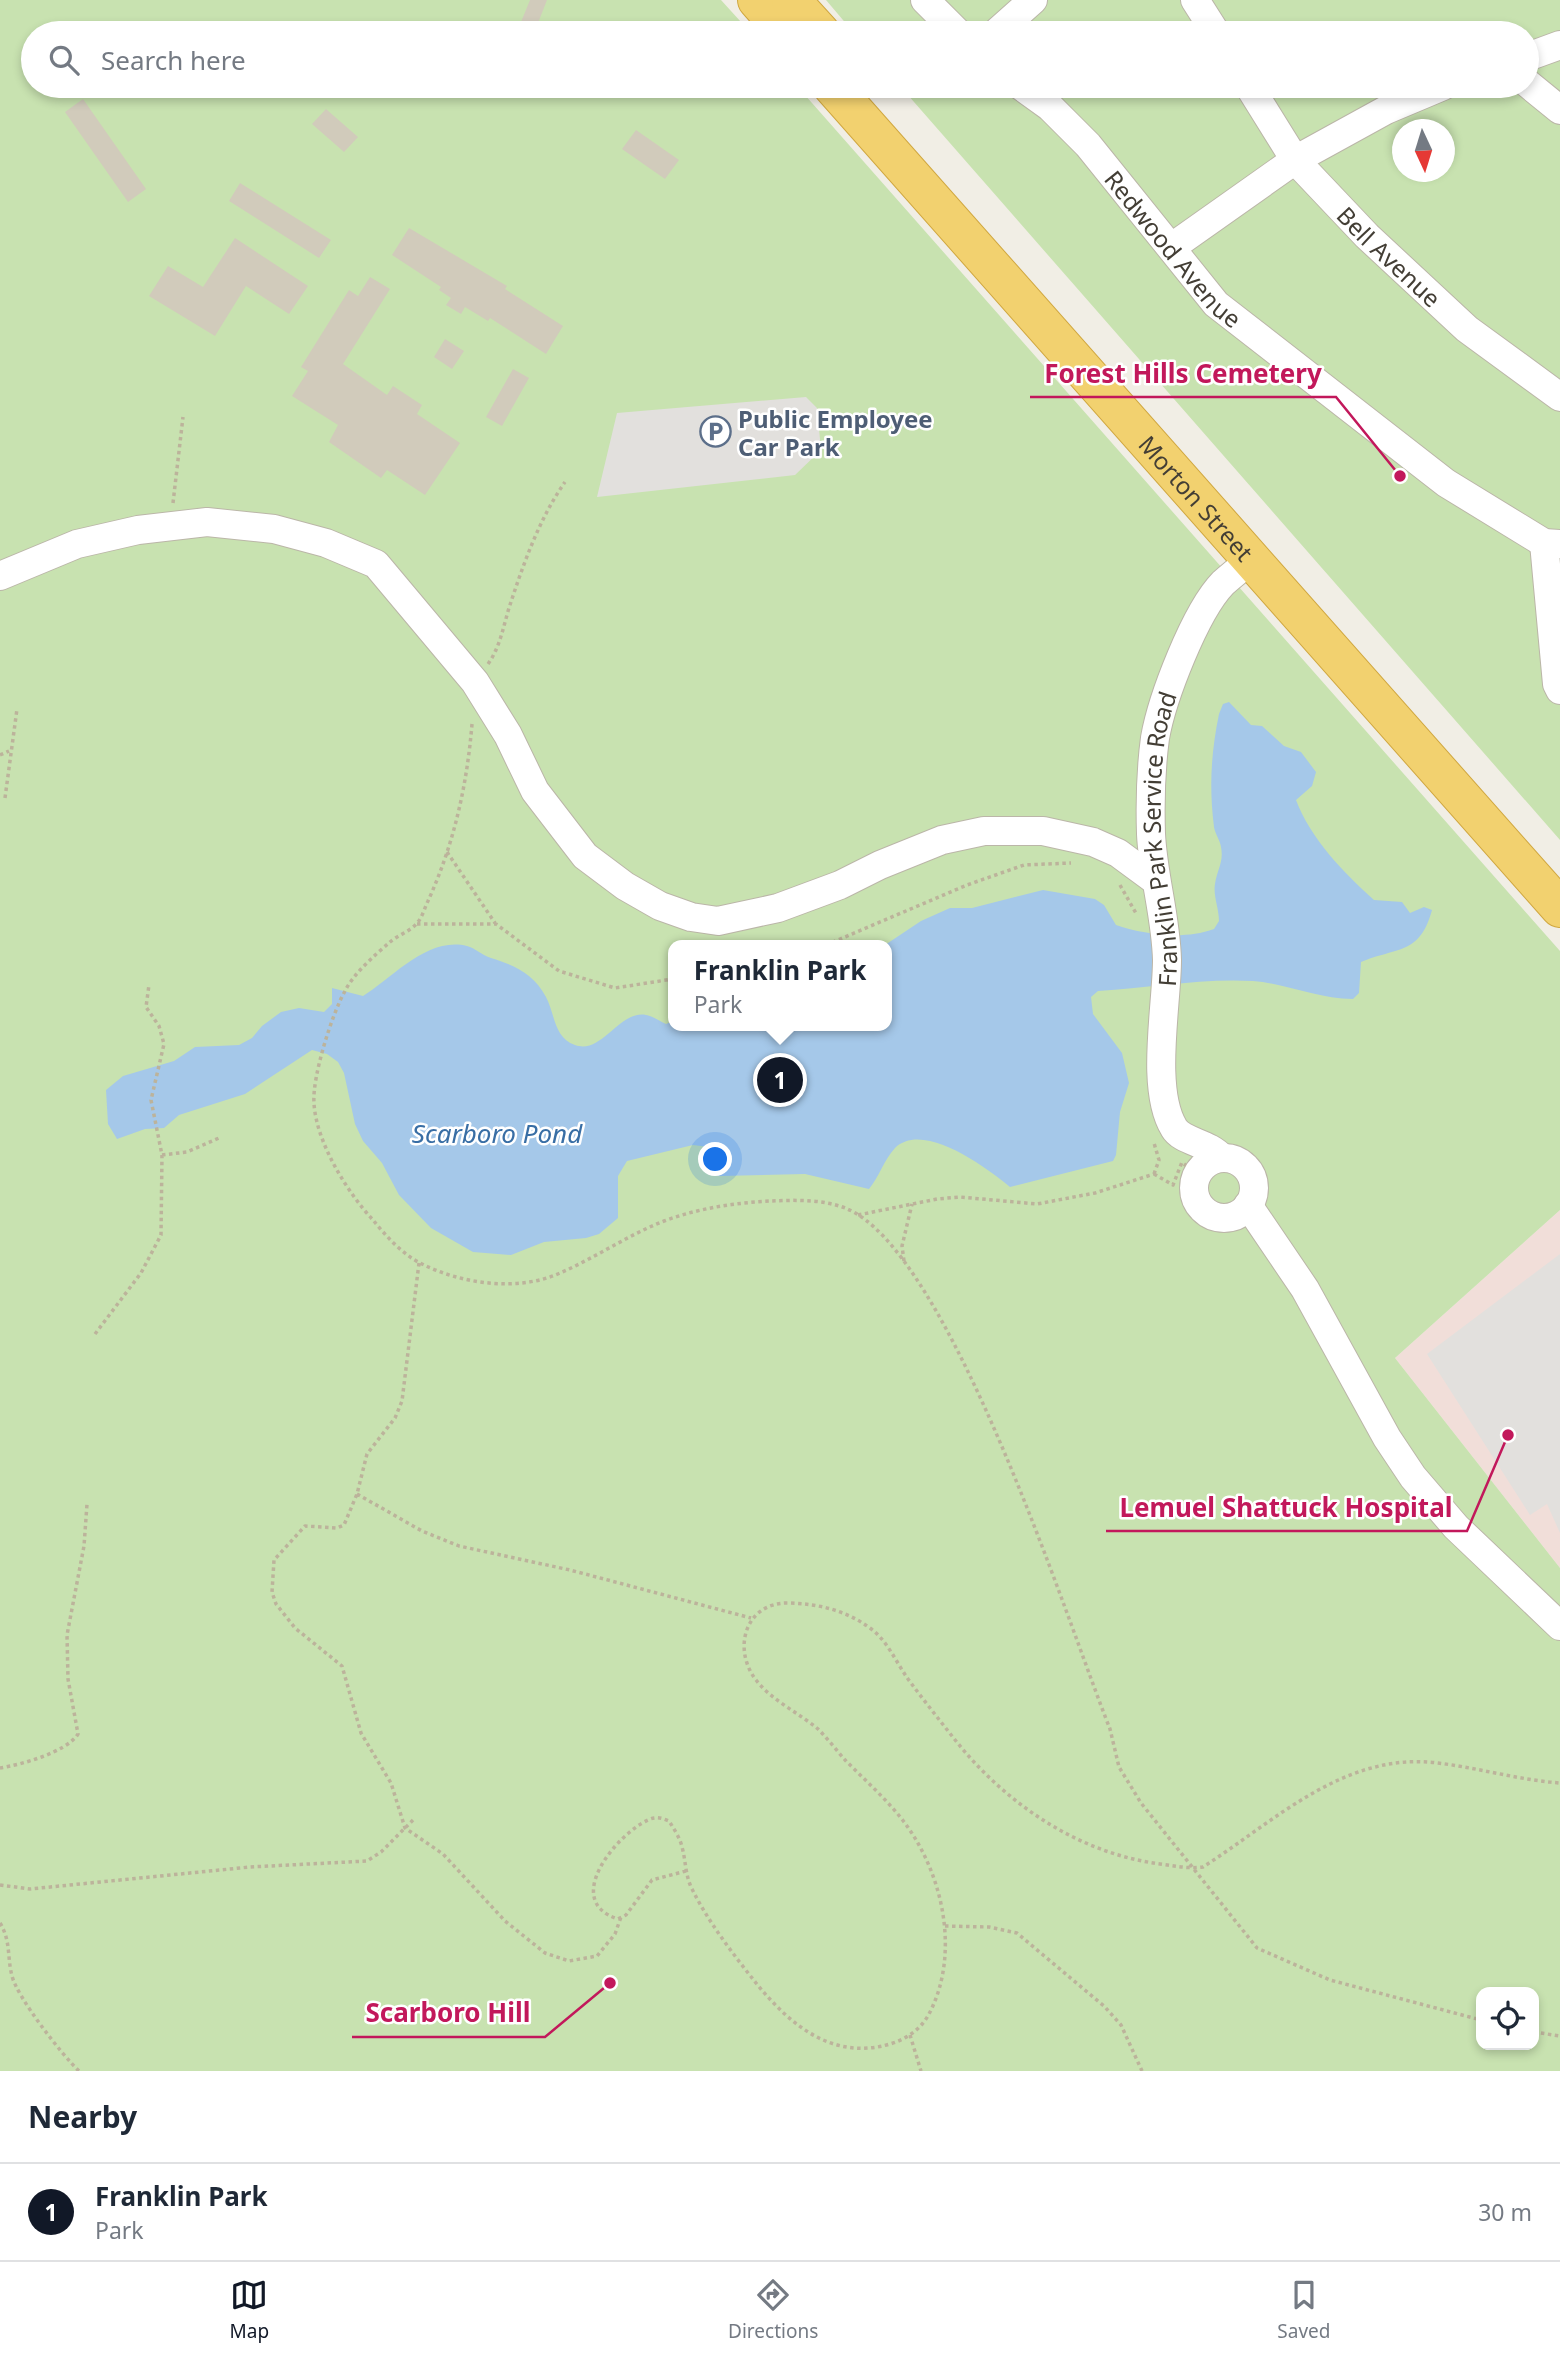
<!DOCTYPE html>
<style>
body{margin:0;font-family:"Noto Sans",sans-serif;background:#f2f2f3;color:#1f2937}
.controls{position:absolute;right:21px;bottom:21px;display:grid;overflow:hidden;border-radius:14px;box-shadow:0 4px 10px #0003}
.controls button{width:63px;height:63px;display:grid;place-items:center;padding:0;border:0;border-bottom:2px solid #e0e1e3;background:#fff;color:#1f2937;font:35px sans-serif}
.compass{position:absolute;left:1392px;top:119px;width:63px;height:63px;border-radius:50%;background:#fff;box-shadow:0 4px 10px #0003;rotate:176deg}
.you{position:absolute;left:716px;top:1160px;width:24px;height:24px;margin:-18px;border:5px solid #fff;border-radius:50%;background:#1a73e8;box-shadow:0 0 0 10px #1a73e833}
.badge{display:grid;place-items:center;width:46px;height:46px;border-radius:50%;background:#111827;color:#fff;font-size:23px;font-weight:700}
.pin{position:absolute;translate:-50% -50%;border:4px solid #fff;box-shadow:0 2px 7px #0006}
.popup{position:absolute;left:668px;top:940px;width:224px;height:91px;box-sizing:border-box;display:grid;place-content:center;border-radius:14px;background:#fff;filter:drop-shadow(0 2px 5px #0005);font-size:23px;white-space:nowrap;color:#747a83}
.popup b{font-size:26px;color:#1f2937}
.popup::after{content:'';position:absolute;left:50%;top:100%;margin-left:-14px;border:14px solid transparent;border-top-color:#fff}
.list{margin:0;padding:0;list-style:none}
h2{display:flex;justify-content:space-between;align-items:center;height:91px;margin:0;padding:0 28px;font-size:30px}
h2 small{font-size:23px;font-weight:400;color:#747a83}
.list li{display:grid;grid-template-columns:46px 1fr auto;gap:21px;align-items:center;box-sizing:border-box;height:98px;padding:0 28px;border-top:2px solid #e0e1e3}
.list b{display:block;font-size:26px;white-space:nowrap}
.list p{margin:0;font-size:23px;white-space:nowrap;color:#747a83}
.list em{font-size:23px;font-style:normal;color:#747a83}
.icon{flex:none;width:38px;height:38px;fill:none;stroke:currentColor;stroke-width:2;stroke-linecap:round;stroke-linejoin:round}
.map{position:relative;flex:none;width:1560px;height:2071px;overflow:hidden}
.search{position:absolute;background:#fff;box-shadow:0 4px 10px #0003;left:21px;right:21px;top:21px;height:77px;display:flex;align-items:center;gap:18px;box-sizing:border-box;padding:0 24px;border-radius:38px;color:#747a83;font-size:26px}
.sheet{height:189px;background:#fff}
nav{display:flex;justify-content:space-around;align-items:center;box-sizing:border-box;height:98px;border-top:2px solid #e0e1e3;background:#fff;font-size:19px;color:#747a83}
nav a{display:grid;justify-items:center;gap:4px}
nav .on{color:#111827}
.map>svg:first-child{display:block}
</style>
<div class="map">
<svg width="1560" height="2071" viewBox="0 0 1560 2071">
<rect width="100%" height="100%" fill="#f1eee5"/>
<path fill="#f1ded9" d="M1560,1210V1568L1395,1358Z"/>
<path fill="#c8e2b0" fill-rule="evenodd" d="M0,0H721L751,33H33V86H797L1560,951V1210L1395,1358L1560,1568V2071H0ZM673,945H887V1026H673ZM1481,1992H1534V2045H1481Z
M826,0H1560V840L900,86H1527V33H854ZM1402,130H1444V172H1402Z"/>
<path fill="#e2e0dd" d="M806,397L817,408L821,450L795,475L597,497L617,413Z
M1560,1254V1533L1547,1504L1530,1515L1427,1354Z"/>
<path fill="#a5c8e9" d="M1229,702L1251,725L1262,726L1284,746L1301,752L1316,772L1312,786L1296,800C1310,838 1344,873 1374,900L1402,902L1410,913L1424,907L1432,910C1420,955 1397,947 1361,962L1359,993L1353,999C1318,999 1288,984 1253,981C1202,978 1149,988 1098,991L1091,997L1093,1014L1122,1053L1129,1083L1120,1112L1116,1155L1113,1161L1010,1187C988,1169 924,1120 895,1148C884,1160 879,1177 869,1189L805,1174L720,1176L711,1174L708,1165L714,1154L709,1147L693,1145L627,1161L618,1176V1218L599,1234L586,1238L544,1242L511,1255L473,1252L431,1228L399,1195L382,1163L363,1141L355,1124L344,1073L338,1062L327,1054L312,1050L245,1094L179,1115L164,1128L145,1129L117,1139L108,1124L106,1090L123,1076L174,1061L195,1047L239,1045L252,1038L262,1026L281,1012L299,1008L324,1012L332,1004V988L363,996C392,978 428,936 467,946C475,948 482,955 491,958C514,965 534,974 546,997C555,1014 554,1038 575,1045C602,1055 619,1010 646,1015C653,1016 659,1021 666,1024L673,1021V1026H887L885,945L921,921L950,908H972L1043,890L1095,899L1104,905L1116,925C1146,935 1184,940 1214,929L1219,921C1219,908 1213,896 1215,884C1217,870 1224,862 1221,847C1220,840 1215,834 1214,827C1209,787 1211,753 1219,714L1223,704Z"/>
<path fill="#d1cbbb" d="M530,0H547L536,28L521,22Z
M83,99L146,189L128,202L65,112Z
M326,109L358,137L344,152L312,124Z
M636,130L679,160L665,179L622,149Z
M240,183L331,240L319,258L229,201Z
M409,228L507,286L505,289L563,326L546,354L490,318L488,321L465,307L461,314L446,305L451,298L439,290L441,287L392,255Z
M235,238L308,286L289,314L246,286L215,336L149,296L168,266L203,287Z
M370,277L390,289L343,364L387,395L393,386L422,405L417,414L460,443L425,495L387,470L381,478L329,442L338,425L292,396L308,371L301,367L349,290L358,296Z
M445,339L464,351L452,369L434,357Z
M513,369L529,378L502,426L486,417Z"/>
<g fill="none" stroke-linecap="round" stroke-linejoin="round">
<defs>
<g id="minor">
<path d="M925,0L958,33"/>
<path d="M1195,0L1216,33"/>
<path d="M996,33L1033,0"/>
<path d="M1527,57L1560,45"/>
<path d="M1527,83L1560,110"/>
<path id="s1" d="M1021,86L1050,107L1088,145L1216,304L1446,483L1544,543L1560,544"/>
<path id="s2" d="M1249,86L1295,160L1367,236L1467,329L1560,397"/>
<path d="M1172,247L1295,160L1386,110L1443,86"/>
<path d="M1544,543L1557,684L1560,690"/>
<path d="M0,576L77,544L138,530L207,522L274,529L326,543L376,564L475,682L508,735L535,791L585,856L625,886L660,906L691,917L718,921L778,908L840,885L880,865L942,840L984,831H1043L1093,842L1118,853L1156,881"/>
<path id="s3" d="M1222,1158C1208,1142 1182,1142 1174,1128C1150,1089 1167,1005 1167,960C1166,917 1153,876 1151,834C1150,803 1151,768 1155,738C1162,698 1195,612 1223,583C1232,575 1242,567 1252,559"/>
<circle cx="1224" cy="1188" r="30"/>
<path d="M1248,1205L1305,1289L1387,1438L1413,1477L1456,1527L1560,1626"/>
</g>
<g id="highway">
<path d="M757,0L786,33"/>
<path d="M791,0L821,33"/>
<path id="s4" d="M832,86L1560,908"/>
</g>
</defs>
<use href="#minor" stroke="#bbb6a8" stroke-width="30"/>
<use href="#highway" stroke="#d0a740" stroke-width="40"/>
<path stroke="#bcb39b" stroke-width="3.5" stroke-dasharray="3.5 3.5" stroke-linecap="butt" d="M173,503L183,417
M488,664C500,647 503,628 509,608C523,565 539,519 565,482
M472,724C467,785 454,844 428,901C425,907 422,918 417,923C411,931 398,935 390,942C375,955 354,973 345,991C332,1014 312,1077 314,1103C316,1142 347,1192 373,1220C386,1236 403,1255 422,1264C462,1284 518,1292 560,1273C595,1258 628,1235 664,1221C699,1208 734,1203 770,1201C794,1200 822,1199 845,1208C949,1248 1067,1621 1110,1729L1119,1767L1141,1803L1257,1948L1330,1980L1481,2020
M0,755L9,751
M5,798L17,709
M447,852L495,923
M1120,885L1137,915
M417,924H496L559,971L615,988L673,979
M826,945L967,885L1024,865L1071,863
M162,1155L187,1152L219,1138
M1184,1164L1197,1174
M1154,1174L1159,1160L1154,1143
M1154,1174L1173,1185L1182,1162
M858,1215L937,1199L960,1197L1037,1204L1095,1193L1154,1174
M904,1261L902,1246L912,1204
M419,1263L402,1401L395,1418L367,1454L357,1494L344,1525L337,1528L305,1526L274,1560L272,1592L276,1604L295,1628L342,1666L361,1733L391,1783L405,1828L443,1854L505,1921L545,1953L569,1961L597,1956L615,1934L621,1917
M95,1334L141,1273L161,1235L162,1155L151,1100L164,1044L159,1026L146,1007L149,985
M357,1494L422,1531L459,1546L570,1570L751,1618
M0,1768C20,1765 67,1752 78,1734L68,1679L67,1635L84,1546L87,1504
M686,1871L652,1880L626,1915L618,1919C561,1901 617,1834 648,1820C656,1816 662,1818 669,1821C674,1829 680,1838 682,1847C686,1861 685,1875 692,1889C709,1923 733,1954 756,1983C790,2025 833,2061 890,2044C907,2039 921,2029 929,2014C961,1953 943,1871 901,1818C885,1798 865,1780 846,1761C837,1751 828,1739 818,1729C799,1713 771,1700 756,1680C732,1649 745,1602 789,1603C819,1604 845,1610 870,1628C887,1640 896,1662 908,1679C922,1698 937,1717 952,1736C1003,1802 1077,1853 1160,1864C1175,1866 1189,1869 1203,1867C1275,1821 1345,1751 1438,1763C1479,1768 1519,1780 1560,1783
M0,1885L30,1889L250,1867L367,1861L381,1852L413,1820
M0,1923C11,1941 7,1957 12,1976C17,1997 62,2055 79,2071
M945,1926L989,1927L1017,1933L1104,2006L1121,2025L1142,2071
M1534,2032L1560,2036
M910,2035L921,2071"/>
<use href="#minor" stroke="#fff" stroke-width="28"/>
<use href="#highway" stroke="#f2d16f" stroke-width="38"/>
</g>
<defs>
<symbol id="parking-ring" viewBox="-11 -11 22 22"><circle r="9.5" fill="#fff" stroke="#5c6f8a" stroke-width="1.5"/><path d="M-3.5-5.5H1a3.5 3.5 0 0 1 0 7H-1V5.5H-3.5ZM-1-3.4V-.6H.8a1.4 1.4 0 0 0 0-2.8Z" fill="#5c6f8a"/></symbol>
</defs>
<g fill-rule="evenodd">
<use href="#parking-ring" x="698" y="414" width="35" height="35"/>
</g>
<g text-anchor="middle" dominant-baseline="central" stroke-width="5" stroke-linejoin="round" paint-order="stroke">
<g font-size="24" fill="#433e35" stroke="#fff">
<text stroke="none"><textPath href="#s1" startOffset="224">Redwood Avenue</textPath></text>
<text stroke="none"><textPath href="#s2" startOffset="222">Bell Avenue</textPath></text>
<text stroke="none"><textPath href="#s4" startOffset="550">Morton Street</textPath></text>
<text stroke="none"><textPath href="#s3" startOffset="350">Franklin Park Service Road</textPath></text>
</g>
<g font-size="24" font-weight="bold" fill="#4e5e75" stroke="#fff" text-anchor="start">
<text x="738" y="418">Public Employee<tspan x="738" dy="28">Car Park</tspan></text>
</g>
<g font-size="26" font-style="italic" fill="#386ea5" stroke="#fff">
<text x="497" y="1133">Scarboro Pond</text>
</g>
</g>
<path fill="none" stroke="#c2185b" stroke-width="2.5" d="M1400 476L1336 397H1030M1508 1435L1467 1531H1106M610 1983L545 2037H352"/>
<g fill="#c2185b" stroke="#fff" stroke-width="2.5">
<circle cx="1400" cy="476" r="7"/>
<circle cx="1508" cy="1435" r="7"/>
<circle cx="610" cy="1983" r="7"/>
</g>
<g font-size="26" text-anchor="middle" font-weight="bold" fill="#c2185b" stroke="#fff" stroke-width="5" stroke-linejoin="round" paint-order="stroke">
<text x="1183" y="383">Forest Hills Cemetery</text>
<text x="1286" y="1517">Lemuel Shattuck Hospital</text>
<text x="448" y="2022">Scarboro Hill</text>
</g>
</svg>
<div class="controls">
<button><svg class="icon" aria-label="locate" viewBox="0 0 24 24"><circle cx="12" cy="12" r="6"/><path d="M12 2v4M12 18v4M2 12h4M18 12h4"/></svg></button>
</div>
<svg class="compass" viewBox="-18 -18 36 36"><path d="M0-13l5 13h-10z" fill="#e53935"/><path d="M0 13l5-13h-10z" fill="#747a83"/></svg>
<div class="you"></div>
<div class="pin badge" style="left:780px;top:1080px">1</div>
<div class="popup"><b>Franklin Park</b>Park</div>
<div class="search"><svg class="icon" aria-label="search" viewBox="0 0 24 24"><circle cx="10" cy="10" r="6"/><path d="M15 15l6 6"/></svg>Search here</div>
</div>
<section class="sheet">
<h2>Nearby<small></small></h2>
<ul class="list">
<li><span class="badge">1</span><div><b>Franklin Park</b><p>Park</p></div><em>30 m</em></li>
</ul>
</section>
<nav>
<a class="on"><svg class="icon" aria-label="map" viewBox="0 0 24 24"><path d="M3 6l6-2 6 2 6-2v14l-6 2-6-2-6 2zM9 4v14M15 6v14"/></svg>Map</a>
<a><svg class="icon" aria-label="directions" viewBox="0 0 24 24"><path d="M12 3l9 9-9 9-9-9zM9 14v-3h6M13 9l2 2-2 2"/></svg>Directions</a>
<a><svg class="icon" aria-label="saved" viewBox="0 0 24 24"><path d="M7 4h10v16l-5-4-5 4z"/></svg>Saved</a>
</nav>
